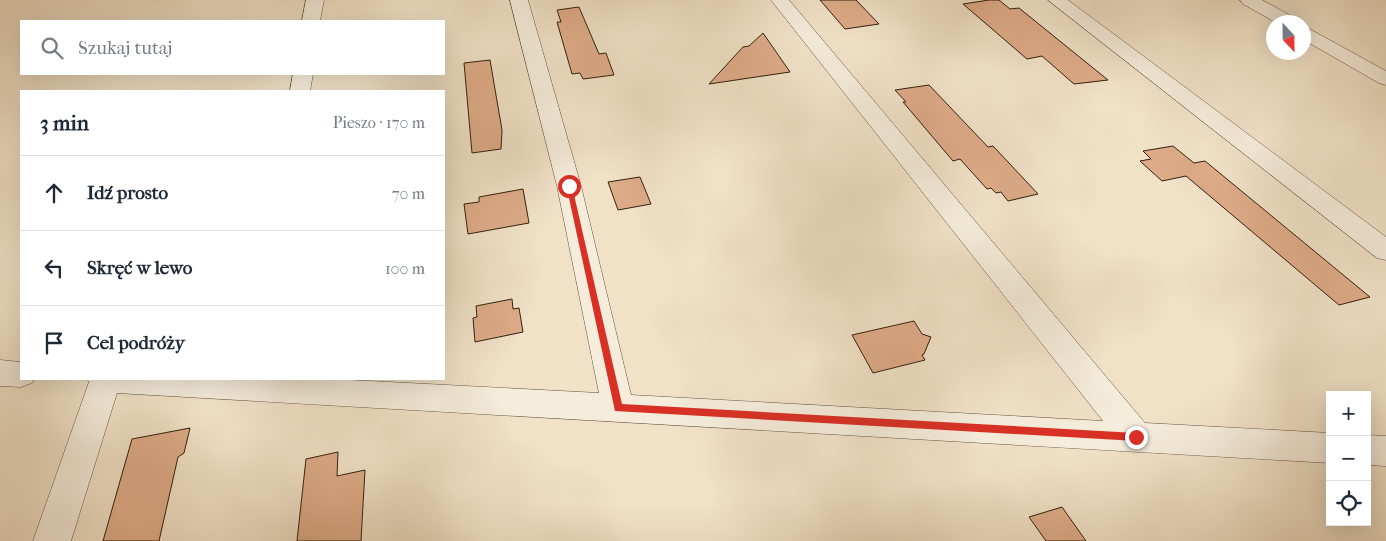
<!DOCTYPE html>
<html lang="pl">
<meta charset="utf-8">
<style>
body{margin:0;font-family:"IM FELL French Canon",serif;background:#f6f6f7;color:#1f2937}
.controls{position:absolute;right:15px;bottom:15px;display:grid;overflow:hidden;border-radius:0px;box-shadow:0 5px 20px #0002}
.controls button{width:45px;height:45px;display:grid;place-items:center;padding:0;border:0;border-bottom:1px solid #e0e1e3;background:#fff;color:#1f2937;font:25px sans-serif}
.compass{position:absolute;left:1266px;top:15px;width:45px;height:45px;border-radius:50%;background:#fff;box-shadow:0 5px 20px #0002;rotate:158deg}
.stop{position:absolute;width:15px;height:15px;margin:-11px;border:4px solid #d93025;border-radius:50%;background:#fff}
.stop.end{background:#d93025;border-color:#fff;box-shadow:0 1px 5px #0008}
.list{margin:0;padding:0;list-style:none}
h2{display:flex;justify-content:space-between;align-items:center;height:65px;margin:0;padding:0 20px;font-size:21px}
h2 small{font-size:16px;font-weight:400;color:#747a83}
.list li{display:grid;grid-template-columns:32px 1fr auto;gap:15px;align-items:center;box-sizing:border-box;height:75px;padding:0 20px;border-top:1px solid #e0e1e3}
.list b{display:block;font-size:19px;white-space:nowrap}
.list em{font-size:16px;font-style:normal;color:#747a83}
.icon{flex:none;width:28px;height:28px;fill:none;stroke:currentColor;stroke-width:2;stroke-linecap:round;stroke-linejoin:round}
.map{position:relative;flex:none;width:1386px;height:541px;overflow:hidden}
.search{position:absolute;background:#fff;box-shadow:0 5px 20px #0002;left:20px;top:20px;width:425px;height:55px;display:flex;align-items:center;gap:12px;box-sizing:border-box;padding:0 18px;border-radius:0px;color:#747a83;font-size:19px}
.panel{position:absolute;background:#fff;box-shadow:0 5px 20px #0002;left:20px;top:90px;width:425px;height:290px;border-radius:0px}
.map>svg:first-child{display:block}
</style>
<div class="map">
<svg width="1386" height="541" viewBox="0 0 1386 541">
<rect width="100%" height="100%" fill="#f0e1c7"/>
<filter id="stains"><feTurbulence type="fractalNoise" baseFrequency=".004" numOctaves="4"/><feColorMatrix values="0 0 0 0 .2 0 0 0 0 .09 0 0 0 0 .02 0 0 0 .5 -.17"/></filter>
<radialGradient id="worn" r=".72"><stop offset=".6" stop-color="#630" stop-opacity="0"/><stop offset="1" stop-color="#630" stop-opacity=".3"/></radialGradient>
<path fill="#deab88" stroke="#31200c" d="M820,0H856L879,24L845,29Z
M989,0H999L1010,9L1019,8L1108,80L1074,84L1042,56L1027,59L963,4Z
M579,7L599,54L606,53L614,75L583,79L580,73L572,74L557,22H561L557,10Z
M763,33L790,72L709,84L743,47L749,46Z
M490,60L502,130L501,149L472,153L464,63Z
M929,85L988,147L993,146L1038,194L1008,201L1001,192L996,193L991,188L987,189L960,159L953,161L903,102H906L895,90Z
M1173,146L1194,163L1205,161L1370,297L1339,305L1186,176L1162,181L1140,161L1151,159L1143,151Z
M640,177L651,204L618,210L608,182Z
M523,189L529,223L468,234L464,204L479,202V197Z
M512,299L513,309L519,308L523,332L475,342L473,318L477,317L476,306Z
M914,321L922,334L931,337L924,354L922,355L925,360L873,373L852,335Z
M190,428L184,453L178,457L159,541H103L132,439Z
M338,452L337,476L365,470L361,541H297L306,459Z
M1062,507L1086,541H1046L1029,517Z"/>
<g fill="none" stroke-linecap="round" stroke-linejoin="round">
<defs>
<path id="minor" d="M306,0H324L320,21H302Z
M510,0H528L581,186L631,395L1103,421L771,0H789L1145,423L1330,433V463L117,393L71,541H33L89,382L87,379H331L599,393L557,186Z
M1048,0H1068L1386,237V260L1377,258Z
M1240,0H1262L1295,18L1297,22H1275L1243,4Z
M1304,26L1386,71V85L1379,83L1304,40Z
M293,74H313L310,91H290Z
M0,360L21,362V379H34L32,383L21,387L0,386Z
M1367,435L1386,436V466L1367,465Z"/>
</defs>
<use href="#minor" stroke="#61503b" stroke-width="1"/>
<use href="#minor" fill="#f5ecdb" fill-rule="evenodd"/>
</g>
<path fill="#d93025" d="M566,184L572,186L622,404L1136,433L1141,437L1136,441L615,411Z"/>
<rect width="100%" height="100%" filter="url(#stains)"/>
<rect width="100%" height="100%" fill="url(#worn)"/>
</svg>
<div class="controls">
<button>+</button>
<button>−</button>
<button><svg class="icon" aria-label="locate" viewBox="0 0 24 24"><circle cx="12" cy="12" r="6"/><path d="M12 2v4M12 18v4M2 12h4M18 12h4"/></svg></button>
</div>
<svg class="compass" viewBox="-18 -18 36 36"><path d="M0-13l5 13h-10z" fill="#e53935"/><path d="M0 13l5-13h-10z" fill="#747a83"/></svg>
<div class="stop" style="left:569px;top:186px"></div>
<div class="stop end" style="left:1136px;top:437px"></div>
<div class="search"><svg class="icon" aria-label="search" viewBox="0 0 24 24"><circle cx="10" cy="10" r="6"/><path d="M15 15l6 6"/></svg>Szukaj tutaj</div>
<section class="panel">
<h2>3 min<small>Pieszo · 170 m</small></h2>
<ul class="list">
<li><svg class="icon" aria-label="ahead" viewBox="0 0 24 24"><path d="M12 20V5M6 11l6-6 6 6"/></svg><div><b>Idź prosto</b></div><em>70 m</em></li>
<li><svg class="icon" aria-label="left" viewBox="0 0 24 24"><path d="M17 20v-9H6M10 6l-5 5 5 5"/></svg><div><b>Skręć w lewo</b></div><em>100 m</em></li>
<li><svg class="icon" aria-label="arrive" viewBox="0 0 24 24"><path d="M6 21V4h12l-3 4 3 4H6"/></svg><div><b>Cel podróży</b></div></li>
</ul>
</section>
</div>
